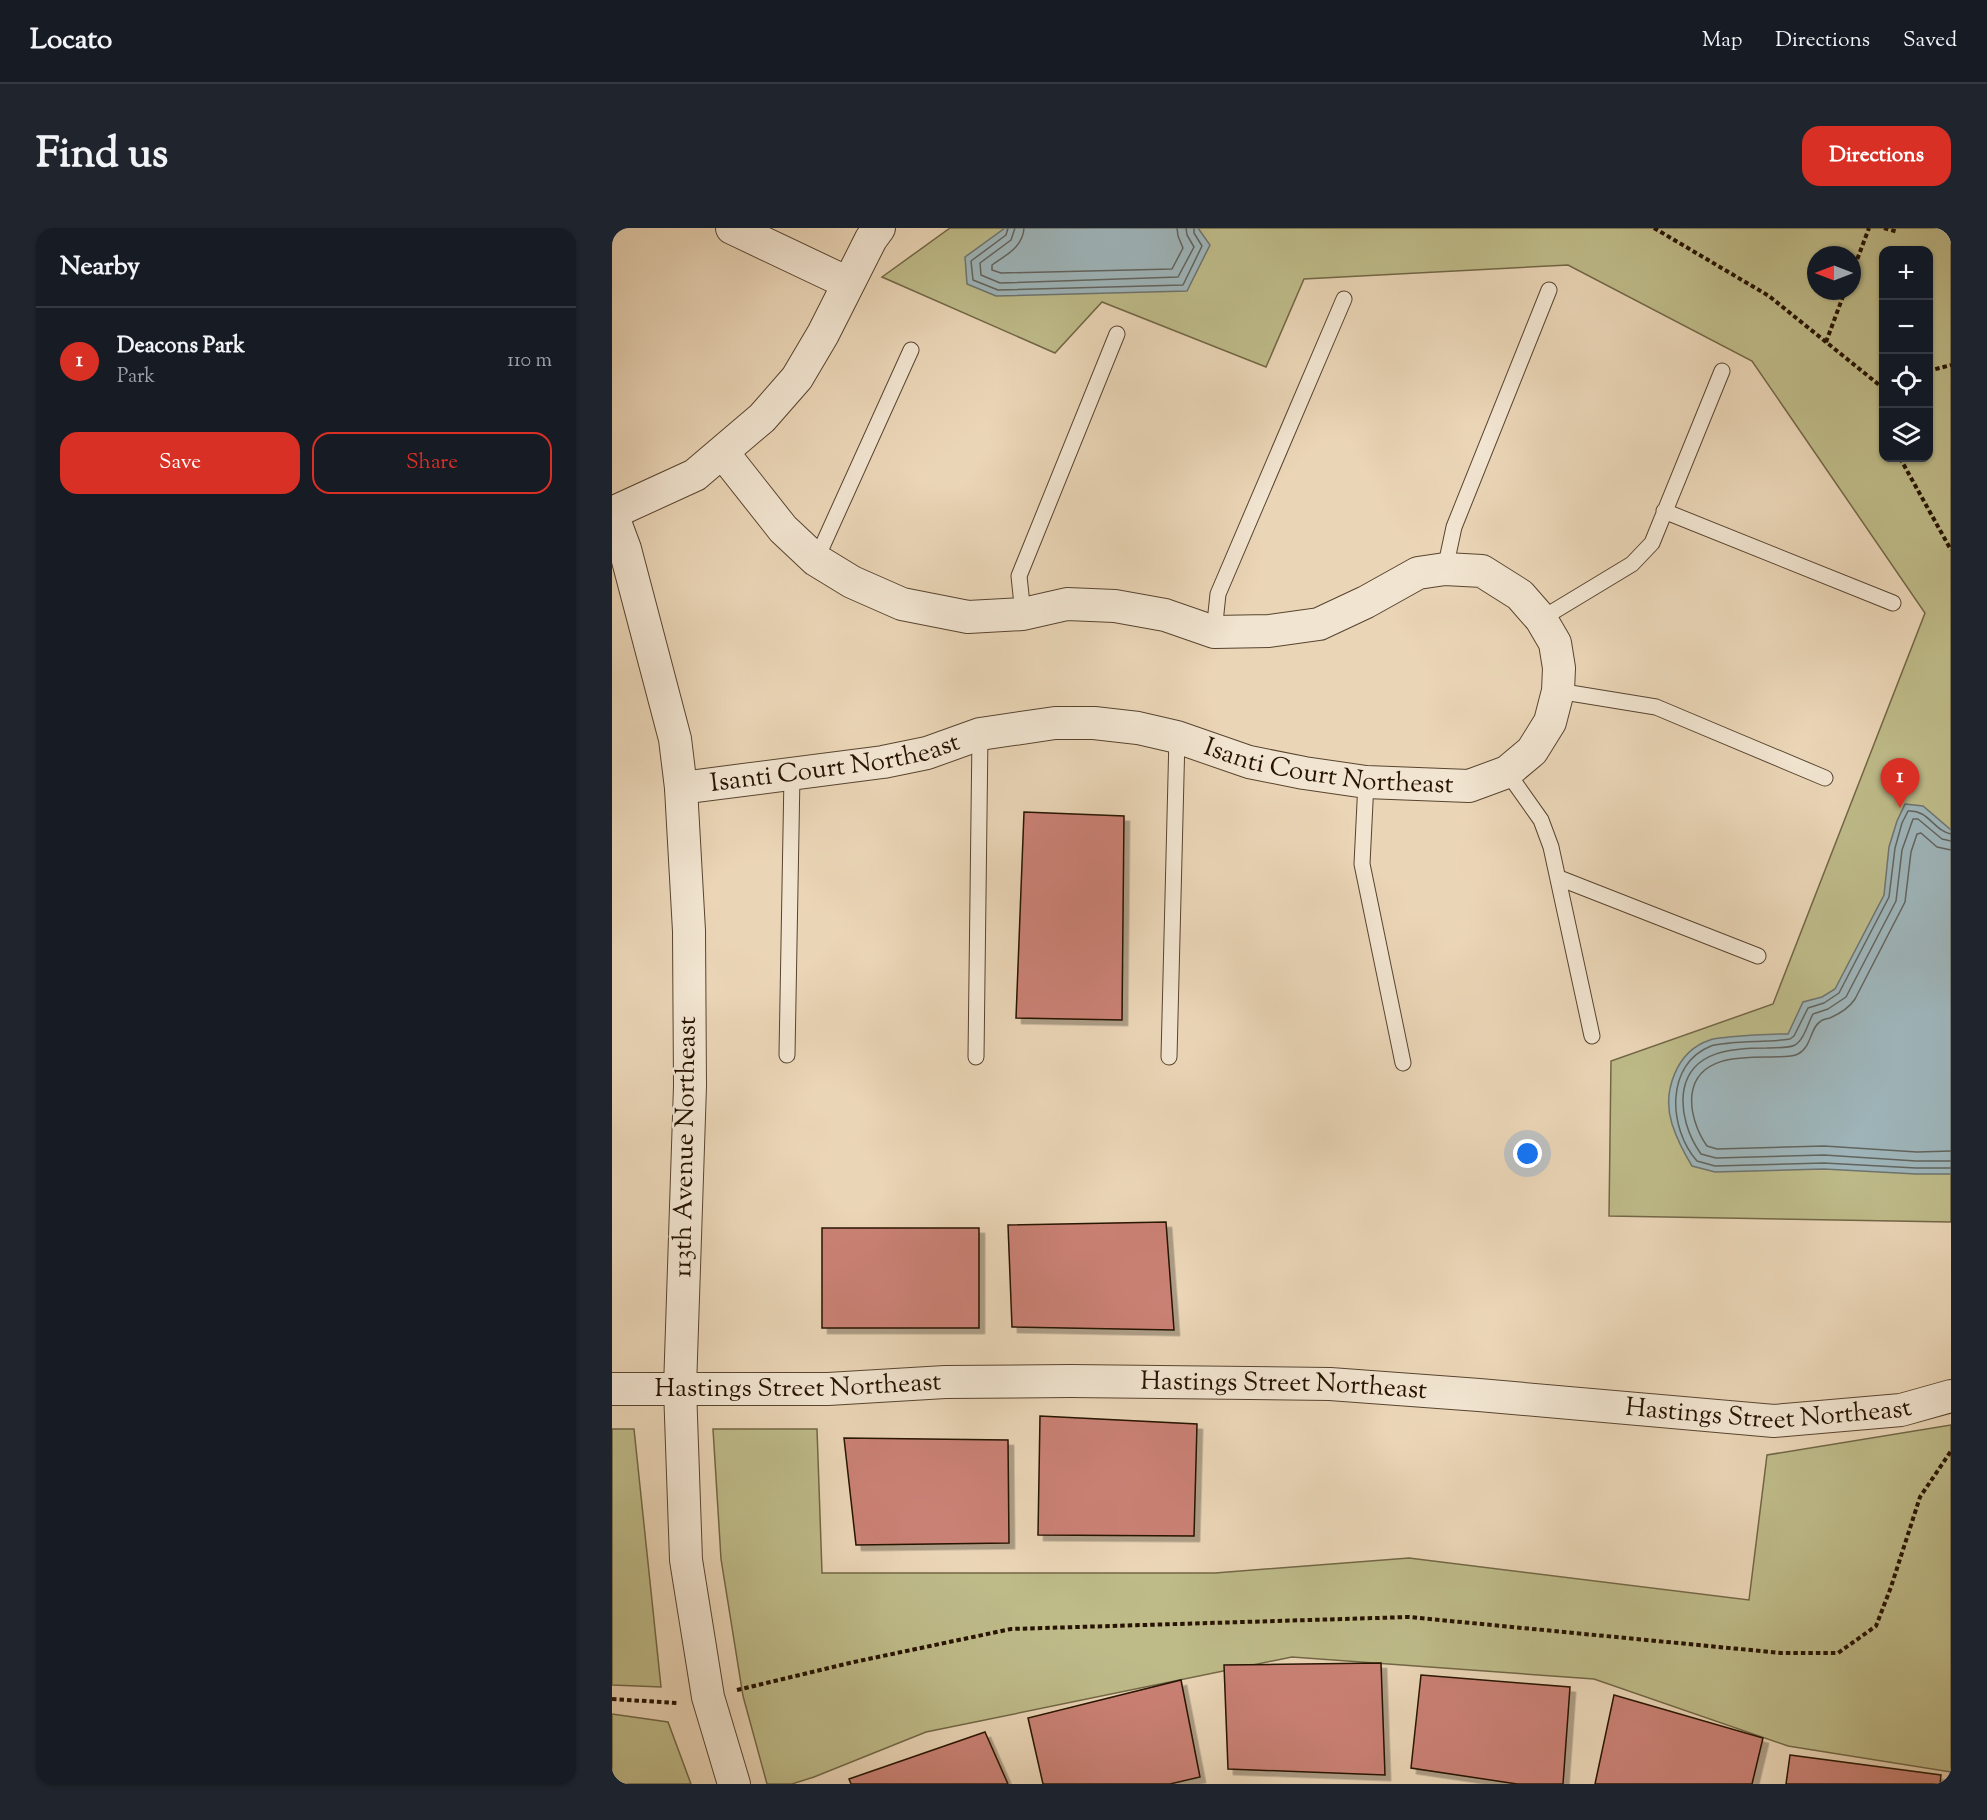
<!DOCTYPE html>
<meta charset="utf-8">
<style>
body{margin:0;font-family:"Sorts Mill Goudy",serif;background:#20242c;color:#f1f3f6}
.controls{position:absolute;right:18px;top:18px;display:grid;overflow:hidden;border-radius:12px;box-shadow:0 2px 4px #0004}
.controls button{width:54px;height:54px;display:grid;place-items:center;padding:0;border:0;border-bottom:2px solid #363941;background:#171b24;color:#f1f3f6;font:30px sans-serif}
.compass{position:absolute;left:1195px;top:18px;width:54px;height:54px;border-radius:50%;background:#171b24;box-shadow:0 2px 4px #0004;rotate:270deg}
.you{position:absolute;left:916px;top:926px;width:21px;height:21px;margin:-15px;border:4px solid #fff;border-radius:50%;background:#1a73e8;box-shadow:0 0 0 9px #1a73e833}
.badge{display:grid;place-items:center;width:39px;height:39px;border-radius:50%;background:#d93025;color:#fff;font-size:20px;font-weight:700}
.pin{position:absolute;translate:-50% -50px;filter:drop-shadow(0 2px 3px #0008)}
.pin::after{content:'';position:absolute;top:32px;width:21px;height:18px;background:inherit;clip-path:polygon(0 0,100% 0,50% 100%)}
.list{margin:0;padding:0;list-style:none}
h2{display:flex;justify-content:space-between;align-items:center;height:78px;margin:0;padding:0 24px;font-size:26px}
h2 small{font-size:20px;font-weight:400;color:#9ea1a6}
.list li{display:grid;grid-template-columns:39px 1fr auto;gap:18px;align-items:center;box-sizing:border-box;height:108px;padding:0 24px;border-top:2px solid #363941}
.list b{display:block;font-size:22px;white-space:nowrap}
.list p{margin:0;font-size:20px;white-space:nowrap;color:#9ea1a6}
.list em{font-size:20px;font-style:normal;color:#9ea1a6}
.actions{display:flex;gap:12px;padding:18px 24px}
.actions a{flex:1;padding:14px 0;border:2px solid #d93025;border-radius:18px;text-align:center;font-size:21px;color:#d93025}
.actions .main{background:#d93025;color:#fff}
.icon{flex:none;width:33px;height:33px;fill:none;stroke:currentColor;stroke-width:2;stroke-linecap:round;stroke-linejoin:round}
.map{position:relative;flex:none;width:1339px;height:1556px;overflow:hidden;border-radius:18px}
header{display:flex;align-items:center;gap:36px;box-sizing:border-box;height:84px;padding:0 30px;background:#171b24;border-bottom:2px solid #363941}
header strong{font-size:28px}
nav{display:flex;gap:33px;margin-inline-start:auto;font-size:21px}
.intro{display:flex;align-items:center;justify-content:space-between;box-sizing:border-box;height:144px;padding:0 36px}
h1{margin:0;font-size:42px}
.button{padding:15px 27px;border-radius:18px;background:#d93025;color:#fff;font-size:21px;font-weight:700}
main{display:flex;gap:36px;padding:0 36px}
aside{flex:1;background:#171b24;border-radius:18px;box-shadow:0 2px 4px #0004}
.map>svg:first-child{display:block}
</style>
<header>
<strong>Locato</strong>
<nav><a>Map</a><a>Directions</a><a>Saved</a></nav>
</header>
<div class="intro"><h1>Find us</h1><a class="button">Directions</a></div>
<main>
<aside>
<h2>Nearby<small></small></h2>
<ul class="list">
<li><span class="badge">1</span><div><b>Deacons Park</b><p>Park</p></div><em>110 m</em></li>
</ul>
<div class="actions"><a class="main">Save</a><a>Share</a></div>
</aside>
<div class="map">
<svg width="1339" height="1556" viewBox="0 0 1339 1556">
<defs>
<filter id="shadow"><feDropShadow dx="5.5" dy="5.5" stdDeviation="0" flood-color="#0004"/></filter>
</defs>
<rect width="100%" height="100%" fill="#ead5b6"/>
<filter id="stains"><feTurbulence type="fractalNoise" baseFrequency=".00333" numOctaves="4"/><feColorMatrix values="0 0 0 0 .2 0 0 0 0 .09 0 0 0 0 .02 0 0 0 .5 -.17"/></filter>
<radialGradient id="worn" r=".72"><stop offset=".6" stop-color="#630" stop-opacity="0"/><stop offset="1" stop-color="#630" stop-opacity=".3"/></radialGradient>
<path fill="#bebb89" stroke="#726746" stroke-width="1.5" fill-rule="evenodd" d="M338,0H1339V994L997,988L999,833L1161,776L1313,385L1140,133L956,37L692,51L654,139L490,74L443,125L270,49ZM1272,22H1316V230H1272ZM1204,27H1240V63H1204Z
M1339,1197V1544L1176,1518L982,1451L680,1429L314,1504L202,1549L180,1556H155L131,1468L109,1331L101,1201H205L210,1345H603L797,1330L1137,1372L1155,1227Z
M0,1201H22L49,1459L0,1457Z
M0,1486L56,1494L79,1556H0Z"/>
<path fill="#9eb5ba" stroke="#6e7470" stroke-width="1.5" d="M393,0H586L598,17L575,63L384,68L355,56L353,29Z
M1293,576L1311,578L1339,602V946H1304L1212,941L1103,944L1080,938C1072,925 1065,911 1060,896C1050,864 1064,823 1098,812C1103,810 1111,810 1116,809C1136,807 1156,806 1176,806L1191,774L1210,769L1223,761L1272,667L1277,619L1285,593Z"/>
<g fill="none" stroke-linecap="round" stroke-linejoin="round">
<path stroke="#62645e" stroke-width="1.5" d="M396,0L394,7L359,33L361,52L386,62L571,57L590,18L582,5V0
M403,0L399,12L368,35L369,47L388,55L566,49L582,19L575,7L574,0
M412,0C411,19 394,27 380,37V42L389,45L560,41L571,20L566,8L565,0
M1339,606C1322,603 1316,581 1296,583L1290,595L1283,620L1277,669L1227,765L1212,775L1196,780L1182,808L1178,811C1158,814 1138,813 1118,815C1112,816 1105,816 1099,818C1053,836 1056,900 1085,933L1103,938L1212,935L1304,940H1339
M1339,613L1330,611L1306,591H1301L1290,622L1284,673L1234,769L1216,781L1201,786C1196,795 1192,812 1183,817C1175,821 1163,819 1155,820C1122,820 1080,822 1072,861C1068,883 1076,908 1089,926L1104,930L1212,927L1304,933H1339
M1339,622L1325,619L1309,605L1305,606L1299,624L1293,674L1243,771C1237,780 1227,786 1218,790C1215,791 1211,791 1209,793C1198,799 1200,819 1186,826C1178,830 1167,828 1158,829C1129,829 1085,828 1080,866C1078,884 1085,904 1095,918L1105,921L1212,918L1305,924L1339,923"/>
</g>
<path fill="#ca8174" stroke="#271302" stroke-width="1.5" filter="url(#shadow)" d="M412,584L512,588L510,792L404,790Z
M554,994L562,1102L400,1099L396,997Z
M210,1000H367V1100H210Z
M428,1188L585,1196L582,1308L426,1307Z
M232,1210L396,1212L397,1315L244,1317Z
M769,1435L773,1547L616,1541L612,1437Z
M809,1447L958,1459L951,1556H905L799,1540Z
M569,1452L588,1549L558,1556H431L416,1490Z
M1002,1467L1151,1510L1140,1556H983Z
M373,1504L396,1556H239L237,1551Z
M1178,1527L1329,1547L1328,1556H1174Z"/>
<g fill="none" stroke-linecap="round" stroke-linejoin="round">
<defs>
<path id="lane" d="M1052,283L1281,375
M204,332L299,122
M833,341L842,299L937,62
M411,386L407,348L505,106
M929,391L1020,336L1040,315L1110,143
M602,404L606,366L732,71
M946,463L1044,479L1213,550
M895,544L929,592L939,619L980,808
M754,554L750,636L791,835
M947,650L1146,728
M175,827L180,547
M364,829L368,506
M557,829L565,509"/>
<g id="street">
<path d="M120,0L236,55"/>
<path d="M0,285L83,247L150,190L185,150L211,106L259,11L267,0"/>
<path d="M0,286L13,321L63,511L69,560L77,703L78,858L68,1160L74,1332L96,1469L122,1556"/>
<path id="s1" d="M69,560L271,534L315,525L368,506L443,495H482L526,500L565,509L637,534L692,545L754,554L857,558L895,544L920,523L938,494L946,463L947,440L943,415L929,391L908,367L870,343L833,341L806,345L754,374L707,396L657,403L602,404L553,387L503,378L455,376L411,386L356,389L290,376L240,354L204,332L171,301L111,225"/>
<path id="s2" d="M0,1161H216L333,1154L459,1153L718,1156L867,1167L1162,1193L1289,1182L1339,1168"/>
</g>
</defs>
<use href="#lane" stroke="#58442f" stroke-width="17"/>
<use href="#street" stroke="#58442f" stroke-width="34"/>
<path stroke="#271302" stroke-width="4" stroke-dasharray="4.5 3" stroke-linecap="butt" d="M1042,0L1157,68L1271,160
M1272,0L1286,4
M1240,45L1257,0
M1214,114L1233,63
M1316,143L1339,137
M1288,230L1339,322
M125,1462L242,1434L399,1401L797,1389L1169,1425H1226L1264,1398L1279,1359L1308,1269L1339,1223
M0,1471L65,1475"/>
<use href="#lane" stroke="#f1e4d0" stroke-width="15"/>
<use href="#street" stroke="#f1e4d0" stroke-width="32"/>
</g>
<g text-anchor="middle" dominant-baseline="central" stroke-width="5" stroke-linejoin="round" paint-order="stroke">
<g font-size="26" fill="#271302" stroke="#f1e4d0">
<text stroke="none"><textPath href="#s1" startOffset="156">Isanti Court Northeast</textPath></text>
<text stroke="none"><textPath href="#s1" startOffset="660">Isanti Court Northeast</textPath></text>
<text transform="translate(74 919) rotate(-89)">113th Avenue Northeast</text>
<text stroke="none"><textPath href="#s2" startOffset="186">Hastings Street Northeast</textPath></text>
<text stroke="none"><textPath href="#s2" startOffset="672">Hastings Street Northeast</textPath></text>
<text stroke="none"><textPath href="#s2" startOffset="1158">Hastings Street Northeast</textPath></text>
</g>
</g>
<rect width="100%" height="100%" filter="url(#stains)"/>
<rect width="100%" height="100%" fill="url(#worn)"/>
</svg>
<div class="controls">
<button>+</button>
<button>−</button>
<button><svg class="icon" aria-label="locate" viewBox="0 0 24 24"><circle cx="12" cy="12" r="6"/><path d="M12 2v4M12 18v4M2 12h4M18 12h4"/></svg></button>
<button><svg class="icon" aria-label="layers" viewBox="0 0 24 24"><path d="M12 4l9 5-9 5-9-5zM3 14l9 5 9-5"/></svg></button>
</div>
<svg class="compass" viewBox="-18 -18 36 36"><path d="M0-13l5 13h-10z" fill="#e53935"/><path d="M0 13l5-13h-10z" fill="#9ea1a6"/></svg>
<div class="you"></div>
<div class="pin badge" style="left:1288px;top:580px">1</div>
</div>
</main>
